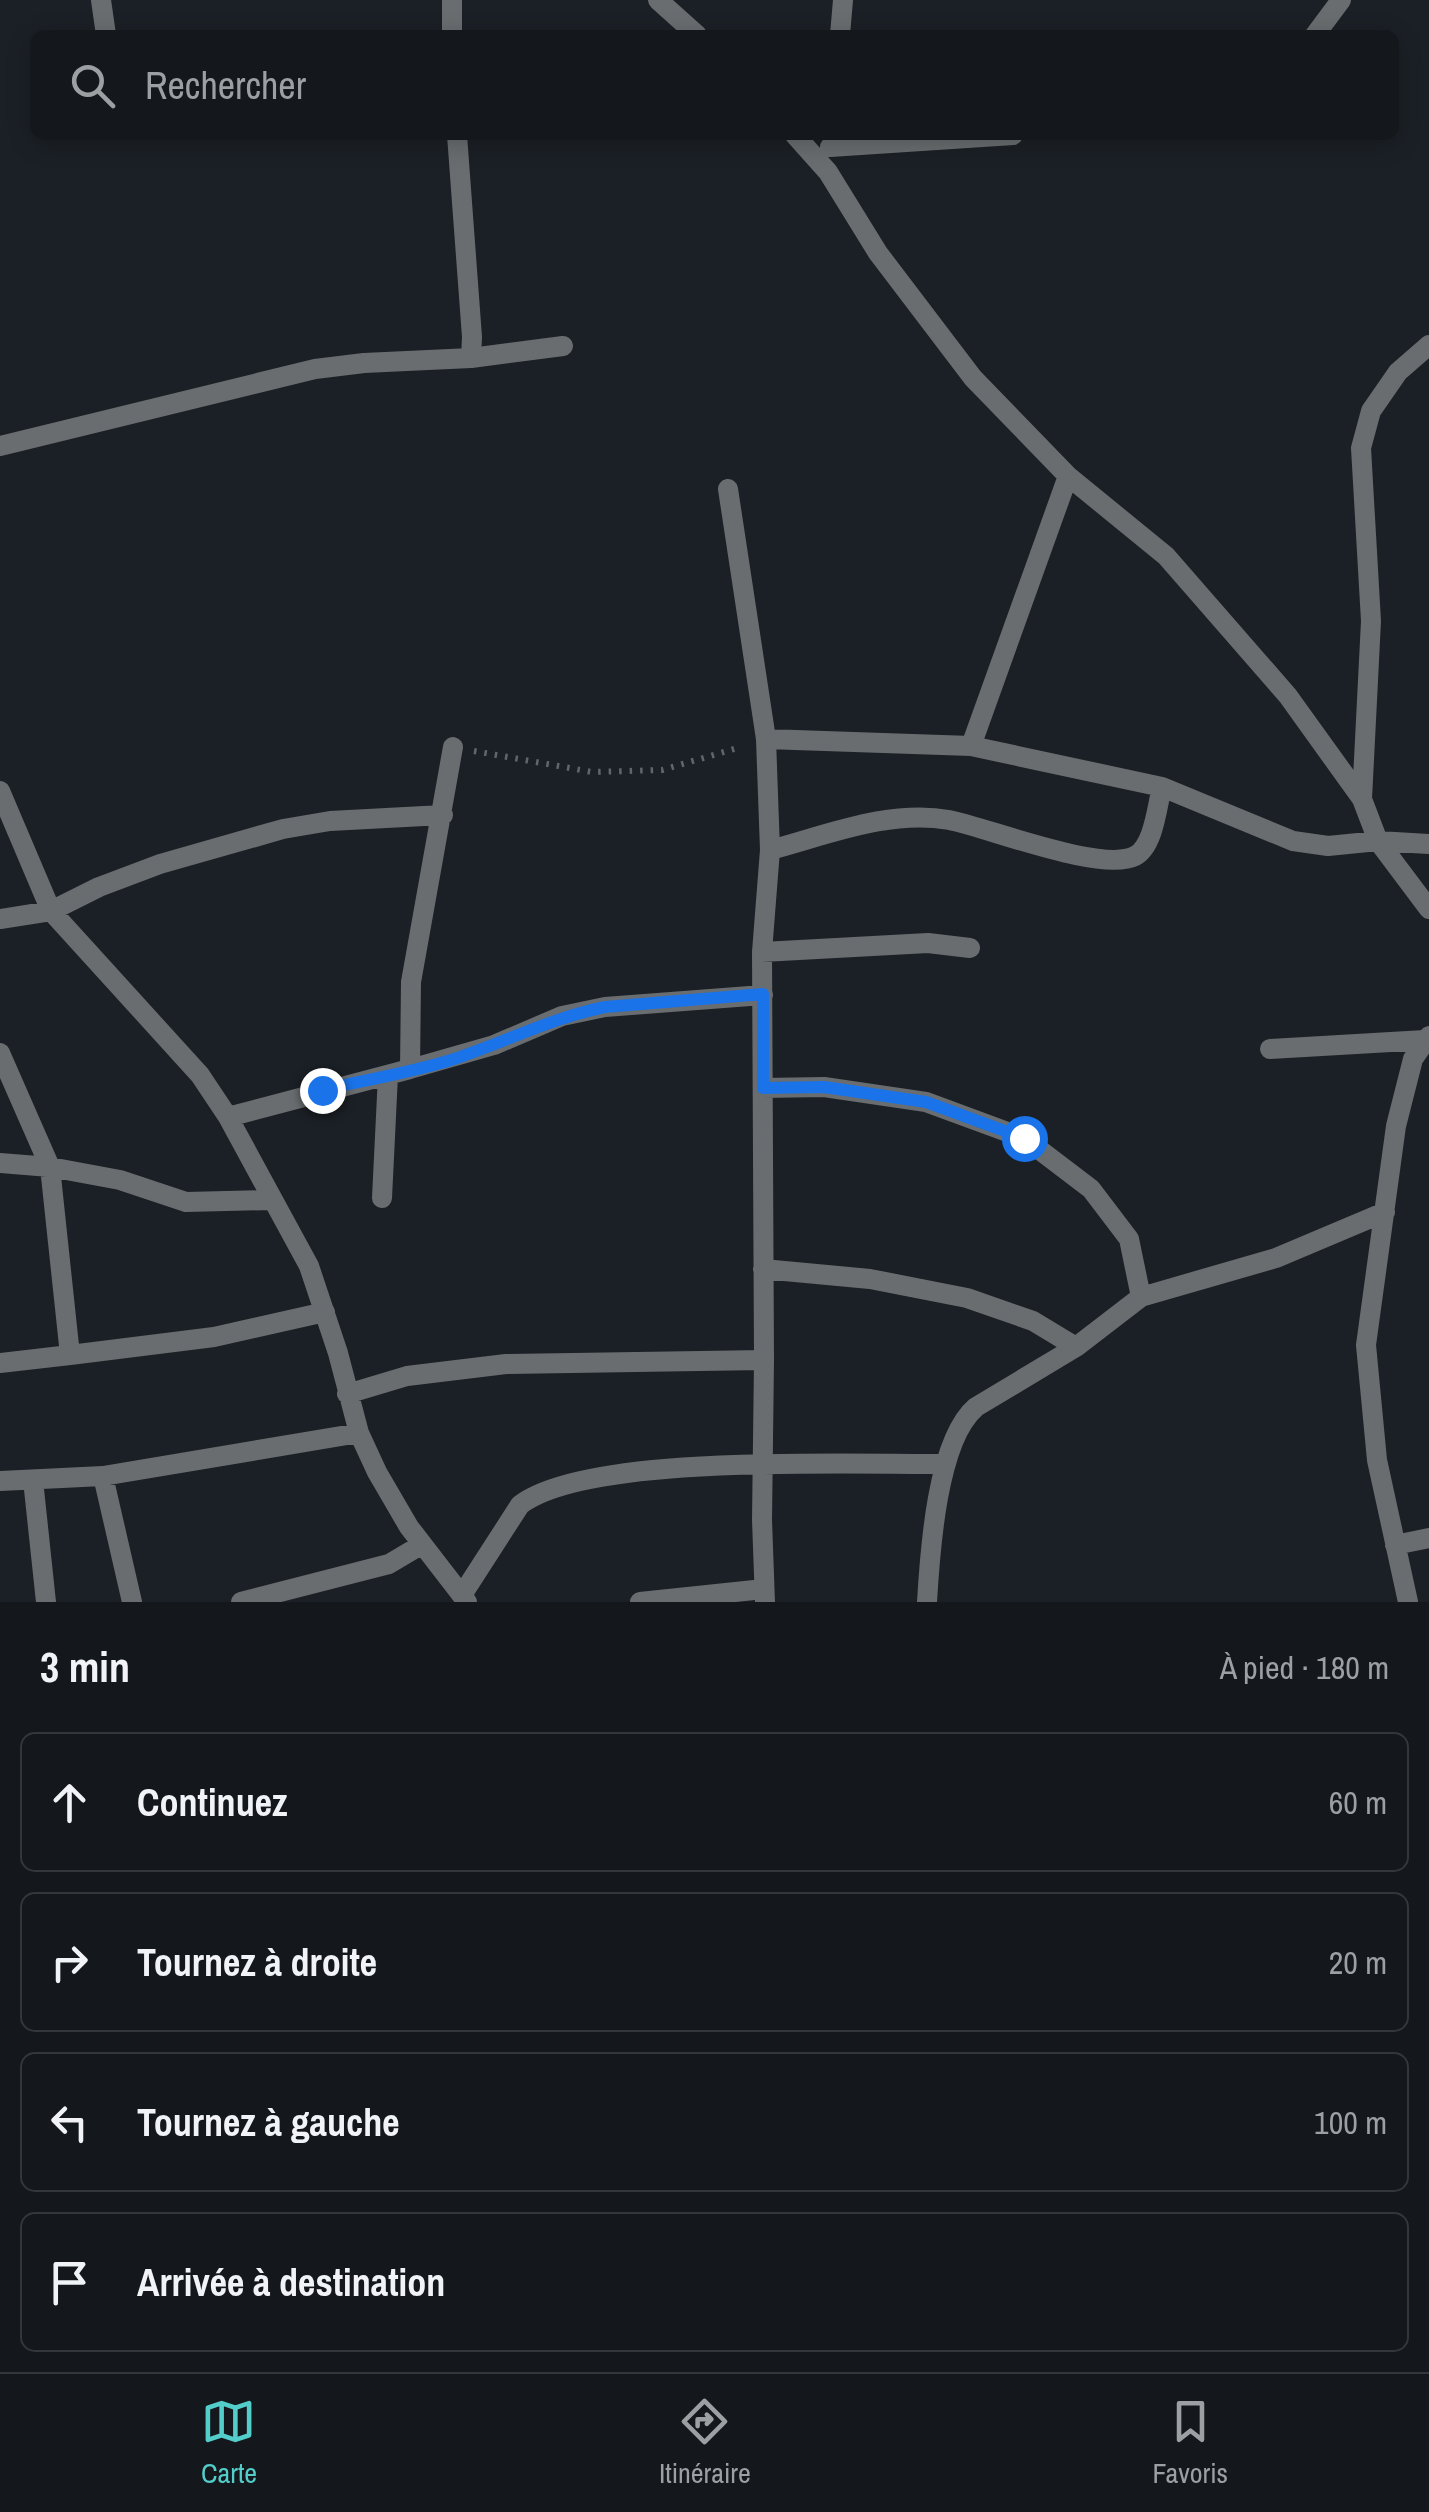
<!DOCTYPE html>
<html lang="fr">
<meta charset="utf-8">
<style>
body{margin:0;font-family:"Archivo Narrow",sans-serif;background:#212529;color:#f1f3f6}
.stop{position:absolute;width:30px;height:30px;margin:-22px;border:8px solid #1a73e8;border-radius:50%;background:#fff}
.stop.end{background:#1a73e8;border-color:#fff;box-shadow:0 2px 10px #0008}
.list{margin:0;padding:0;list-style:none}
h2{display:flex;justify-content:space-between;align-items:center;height:130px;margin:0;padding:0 40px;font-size:42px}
h2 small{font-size:32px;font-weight:400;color:#9da0a3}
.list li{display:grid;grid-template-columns:65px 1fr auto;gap:30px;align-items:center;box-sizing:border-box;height:140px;margin:0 20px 20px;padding:0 20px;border:2px solid #33373b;border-radius:15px}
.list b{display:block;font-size:38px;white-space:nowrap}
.list em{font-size:32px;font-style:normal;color:#9da0a3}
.icon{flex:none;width:55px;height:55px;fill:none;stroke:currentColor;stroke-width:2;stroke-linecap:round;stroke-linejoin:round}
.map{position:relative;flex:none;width:1429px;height:1602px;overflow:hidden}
.search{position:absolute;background:#14181c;box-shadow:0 5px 25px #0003;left:30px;right:30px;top:30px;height:110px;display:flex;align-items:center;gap:25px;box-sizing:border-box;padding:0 35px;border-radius:15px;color:#9da0a3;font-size:38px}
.sheet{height:770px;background:#14181c}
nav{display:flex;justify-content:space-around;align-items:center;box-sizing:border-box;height:140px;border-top:2px solid #33373b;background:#14181c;font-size:28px;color:#9da0a3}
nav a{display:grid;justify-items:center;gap:5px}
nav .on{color:#53cdca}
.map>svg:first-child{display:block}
</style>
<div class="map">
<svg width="1429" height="1602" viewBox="0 0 1429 1602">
<rect width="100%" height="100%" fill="#1b2026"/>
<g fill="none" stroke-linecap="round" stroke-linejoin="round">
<path stroke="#61666b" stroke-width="6" stroke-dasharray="2.5 8" stroke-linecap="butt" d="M474,751L592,772L662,770L741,747"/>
<path stroke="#696d6f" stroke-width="20" d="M101,0L106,35
M452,0V35
M658,0L697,35
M840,35L843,0
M1315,35L1341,0
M457,135L472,337L471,358
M795,135L828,172L878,253L973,378L1068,476L1166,556L1288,696L1362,799L1378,841L1429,909
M830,147L1013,135
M0,446L315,369L364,363L471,358L563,346
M728,489L766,739L770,850L762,952L764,1360L762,1520L765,1602
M766,739L971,746L1162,787L1293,841L1328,846L1378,841L1429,844
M971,746L1068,476
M0,791L51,911L200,1075L228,1117L309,1266L338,1353L359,1433L377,1472L409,1527L467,1602
M1362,799L1371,621L1361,448L1371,411L1398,372L1429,345
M770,850C827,835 890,809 949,820C989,828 1102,873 1135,856C1154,846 1157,806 1162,787
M0,919L51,911L99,887L160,864L283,829L330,821L443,815
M762,952L928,943L970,948
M1270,1049L1425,1040
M0,1053L50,1167L70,1355L214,1337L325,1312
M410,1069L494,1045L562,1016L605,1007L763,995
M763,1088L824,1087L926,1102L1024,1138L1091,1189L1129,1239L1141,1297
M228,1117L410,1069L411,982L453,747
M0,1163L50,1167L120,1180L186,1202L272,1200
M382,1198L388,1075
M763,1269L870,1279L967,1298L1033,1321L1076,1347
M0,1363L70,1355
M347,1394L407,1376L506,1364L764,1360
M103,1476L132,1602
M33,1480L46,1602
M0,1481L103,1476L359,1433
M1395,1545L1429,1538
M462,1595L520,1505C588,1453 852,1465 945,1464
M241,1602L389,1564L421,1545
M640,1602L764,1589
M927,1602C930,1551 937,1440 976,1407L1076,1347L1141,1297L1276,1258L1385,1212
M1408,1602L1377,1460L1366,1345L1396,1126L1413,1059L1429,1036"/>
</g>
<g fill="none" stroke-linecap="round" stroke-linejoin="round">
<path stroke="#1a73e8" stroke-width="12" d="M322,1090C365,1080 409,1073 451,1060C503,1043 551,1018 605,1007L763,994V1088L824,1087L926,1102L1024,1138"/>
</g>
</svg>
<div class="stop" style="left:1024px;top:1138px"></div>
<div class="stop end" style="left:322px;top:1090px"></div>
<div class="search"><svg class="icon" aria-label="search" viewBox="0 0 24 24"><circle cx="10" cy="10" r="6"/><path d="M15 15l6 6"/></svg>Rechercher</div>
</div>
<section class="sheet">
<h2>3 min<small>À pied · 180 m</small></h2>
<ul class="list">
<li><svg class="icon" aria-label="ahead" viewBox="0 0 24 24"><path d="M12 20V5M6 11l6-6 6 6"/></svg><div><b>Continuez</b></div><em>60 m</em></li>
<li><svg class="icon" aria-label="right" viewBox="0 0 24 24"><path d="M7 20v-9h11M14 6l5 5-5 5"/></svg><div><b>Tournez à droite</b></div><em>20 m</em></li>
<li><svg class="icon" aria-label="left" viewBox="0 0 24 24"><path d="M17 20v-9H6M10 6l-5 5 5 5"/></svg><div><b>Tournez à gauche</b></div><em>100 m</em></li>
<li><svg class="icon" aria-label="arrive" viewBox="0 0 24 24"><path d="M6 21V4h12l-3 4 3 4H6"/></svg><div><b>Arrivée à destination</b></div></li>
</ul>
</section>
<nav>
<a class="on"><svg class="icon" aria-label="map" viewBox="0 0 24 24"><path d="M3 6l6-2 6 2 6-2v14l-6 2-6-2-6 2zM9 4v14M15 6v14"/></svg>Carte</a>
<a><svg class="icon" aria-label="directions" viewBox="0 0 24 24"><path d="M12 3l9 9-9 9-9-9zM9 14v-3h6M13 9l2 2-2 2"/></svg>Itinéraire</a>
<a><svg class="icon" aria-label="saved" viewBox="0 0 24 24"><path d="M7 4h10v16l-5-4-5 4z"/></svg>Favoris</a>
</nav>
